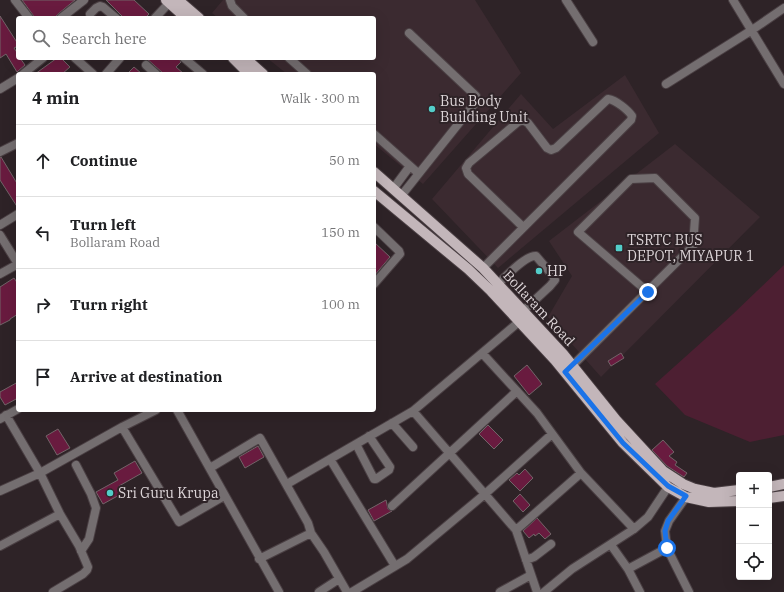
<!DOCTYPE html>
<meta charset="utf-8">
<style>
body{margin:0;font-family:"IBM Plex Serif",serif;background:#f6f6f6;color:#202124}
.controls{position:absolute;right:12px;bottom:12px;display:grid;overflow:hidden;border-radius:4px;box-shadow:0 4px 16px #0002}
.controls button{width:36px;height:36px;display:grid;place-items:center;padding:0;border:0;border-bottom:1px solid #e0e0e0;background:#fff;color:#202124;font:20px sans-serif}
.stop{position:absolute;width:12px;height:12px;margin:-9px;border:3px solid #1a73e8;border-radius:50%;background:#fff}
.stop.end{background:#1a73e8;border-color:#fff;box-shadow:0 1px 4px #0008}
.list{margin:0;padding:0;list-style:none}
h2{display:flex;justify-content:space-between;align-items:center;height:52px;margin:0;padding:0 16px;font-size:17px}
h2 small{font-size:13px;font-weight:400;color:#757577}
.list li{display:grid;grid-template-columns:26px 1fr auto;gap:12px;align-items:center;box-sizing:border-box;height:72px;padding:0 16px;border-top:1px solid #e0e0e0}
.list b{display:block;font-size:15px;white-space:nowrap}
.list p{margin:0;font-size:13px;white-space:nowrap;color:#757577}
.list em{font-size:13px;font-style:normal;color:#757577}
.icon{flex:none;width:22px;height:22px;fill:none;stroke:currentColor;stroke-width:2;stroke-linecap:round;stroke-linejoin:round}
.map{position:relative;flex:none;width:784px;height:592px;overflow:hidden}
.search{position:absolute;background:#fff;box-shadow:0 4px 16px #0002;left:16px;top:16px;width:360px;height:44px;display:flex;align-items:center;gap:10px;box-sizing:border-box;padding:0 14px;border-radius:4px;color:#757577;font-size:15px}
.panel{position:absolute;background:#fff;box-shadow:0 4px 16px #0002;left:16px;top:72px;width:360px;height:340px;border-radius:4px}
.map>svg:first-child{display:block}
</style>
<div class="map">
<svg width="784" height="592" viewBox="0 0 784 592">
<rect width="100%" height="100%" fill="#2e2327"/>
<path fill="#3b2a30" d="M223,0H475L521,73L423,184L374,144V74H287L267,58H374V18H218L212,13Z
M625,75L659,133L498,268L432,199L521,94L553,129Z
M675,144L760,217L601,377L548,317L572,276L549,241Z"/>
<path fill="#4d1f32" d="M784,265V435L750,442L685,415L655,384L733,314Z"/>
<path fill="#691b3f" stroke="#726468" d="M22,0H75L58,14L54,18H34L33,15Z
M106,0H134L149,14L145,18H124Z
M0,16L18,44V46L14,48L18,54V58H20L25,65L17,72L6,54L0,58Z
M57,58H61L70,67L62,74H35Z
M146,58H179L181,62L176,67L184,74H164Z
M134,67L142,74H127Z
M0,157H1L18,185V208L0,180Z
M374,242L390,257L374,276Z
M14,278L18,284V314L10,319V320L0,325V287Z
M621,353L624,358L611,366L608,361Z
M527,365L542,384L529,395L514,376Z
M18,382V398L5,405L0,397V392Z
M488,425L503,440L494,449L479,434Z
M58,429L70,448L57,455L46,436Z
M663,440L674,452L669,456L677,462L675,465L687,473L684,477L667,466L652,450Z
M258,446L264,457L245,468L239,457Z
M135,461L142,473L119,486L123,493L103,504L96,492L118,480L114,473Z
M525,469L533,478L520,491L509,480L517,473L519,475Z
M520,494L530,505L523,512L513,501Z
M386,500L388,509L392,511L374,521L368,510Z
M537,518L551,534L545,539L539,533L535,536L534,534L529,538L523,531Z"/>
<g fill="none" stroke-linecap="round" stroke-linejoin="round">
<defs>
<path id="minor" d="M15,0L29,18
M230,0L232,6L244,18
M566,0L593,42
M733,0L784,84
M90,14L96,8L100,6L103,7L116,18
M61,18L84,0
M155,18L169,3
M75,58L93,74
M184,58L203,74
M289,58L307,74
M146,65L156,74
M23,74L43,58
M106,74L120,58
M666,84L752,30L784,8
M0,89L18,78
M374,134L418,173
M0,152L18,143
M393,189L410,166
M401,196L475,103L476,96L409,33
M0,225L18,214
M374,227L399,251L400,254L374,284
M0,235L18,264
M483,268L631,120L632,116C628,110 616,100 608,99L556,148L551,150L547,148L528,123L523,120L518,122L469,163L466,168L468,174L523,227
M0,274L18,264
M498,284C505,277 526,255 536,256L553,276L555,280L550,286L523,311
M482,353L520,321
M569,369L693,246L695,218L655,178L631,179L578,232L648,292
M177,410L279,592
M413,411L516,530L537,592
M6,415L40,473L60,514L79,546L88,567L87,570L83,574L53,592
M0,419L18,409
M392,423L413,447
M122,427L179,522L224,496
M356,444L374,479H376L389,470L390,467L369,436
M330,459L395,566
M76,465L91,494L96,508L89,539L81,551
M210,468L260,438L308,523L311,533L324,552L347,592
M581,473L634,529
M287,484L413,411L482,353L537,413L581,473L516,530
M0,491L40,473L122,427L156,410
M392,506L517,391
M611,545L628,569L640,592
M0,546L60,514
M667,548L689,592
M259,559L311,533
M526,560L534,557L551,544
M628,569L667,548L665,531L669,521L686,497
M319,592L339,579
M352,592L407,559L485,494L552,434
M500,592L531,575
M544,592L572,569L634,529L648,517L668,487"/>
<path id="major" d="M166,0L186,18
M178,0L199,18
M233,58L249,74
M245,58L263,74
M374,172L483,268L563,354L616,420L663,471L683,484L695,489L714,493L739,490
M374,191L468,269L491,291L555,360L623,443L668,487L686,497L709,502L739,501
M769,487L784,484
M769,498L784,496"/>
</defs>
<use href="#minor" stroke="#4a3f43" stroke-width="10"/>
<use href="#major" stroke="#4a3f43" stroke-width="12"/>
<use href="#minor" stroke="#746e70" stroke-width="8"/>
<use href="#major" stroke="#c3b6ba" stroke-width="10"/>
</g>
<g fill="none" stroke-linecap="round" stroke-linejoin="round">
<path stroke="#1a73e8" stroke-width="5" d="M648,292L565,372L623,443L668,486L686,496L668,521L665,531L667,548"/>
</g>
<g fill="#53cdc9" stroke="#2e2327" stroke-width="1.5">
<circle cx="432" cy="109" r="4"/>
<rect x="615" y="244" width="8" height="8" rx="2"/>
<circle cx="539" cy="271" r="4"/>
<circle cx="110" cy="493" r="4"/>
</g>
<g text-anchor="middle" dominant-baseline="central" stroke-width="4" stroke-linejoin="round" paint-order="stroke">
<g font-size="14" fill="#dcd4d7" stroke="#2e2327" text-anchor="start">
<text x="440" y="101">Bus Body<tspan x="440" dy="16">Building Unit</tspan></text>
<text x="627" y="240">TSRTC BUS<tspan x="627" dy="16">DEPOT, MIYAPUR 1</tspan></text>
<text x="547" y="271">HP</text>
<text x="118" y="493">Sri Guru Krupa</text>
</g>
<g font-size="14" fill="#dcd4d7" stroke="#2e2327">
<text transform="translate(539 308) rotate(47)">Bollaram Road</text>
</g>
</g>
</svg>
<div class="controls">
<button>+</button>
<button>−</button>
<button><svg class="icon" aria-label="locate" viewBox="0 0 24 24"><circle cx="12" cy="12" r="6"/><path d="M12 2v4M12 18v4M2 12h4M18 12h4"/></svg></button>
</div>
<div class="stop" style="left:667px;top:548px"></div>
<div class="stop end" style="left:648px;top:292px"></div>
<div class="search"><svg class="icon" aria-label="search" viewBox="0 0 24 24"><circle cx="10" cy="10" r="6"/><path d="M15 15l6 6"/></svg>Search here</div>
<section class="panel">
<h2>4 min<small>Walk · 300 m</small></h2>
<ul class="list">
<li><svg class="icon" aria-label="ahead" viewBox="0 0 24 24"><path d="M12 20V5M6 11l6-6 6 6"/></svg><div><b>Continue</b></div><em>50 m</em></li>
<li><svg class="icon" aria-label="left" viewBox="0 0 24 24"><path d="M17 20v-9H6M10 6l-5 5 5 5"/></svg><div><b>Turn left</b><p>Bollaram Road</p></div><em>150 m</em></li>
<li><svg class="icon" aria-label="right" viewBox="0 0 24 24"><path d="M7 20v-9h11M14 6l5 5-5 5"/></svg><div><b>Turn right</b></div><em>100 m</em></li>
<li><svg class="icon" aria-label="arrive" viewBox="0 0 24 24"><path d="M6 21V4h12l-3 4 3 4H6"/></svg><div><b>Arrive at destination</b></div></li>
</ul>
</section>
</div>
